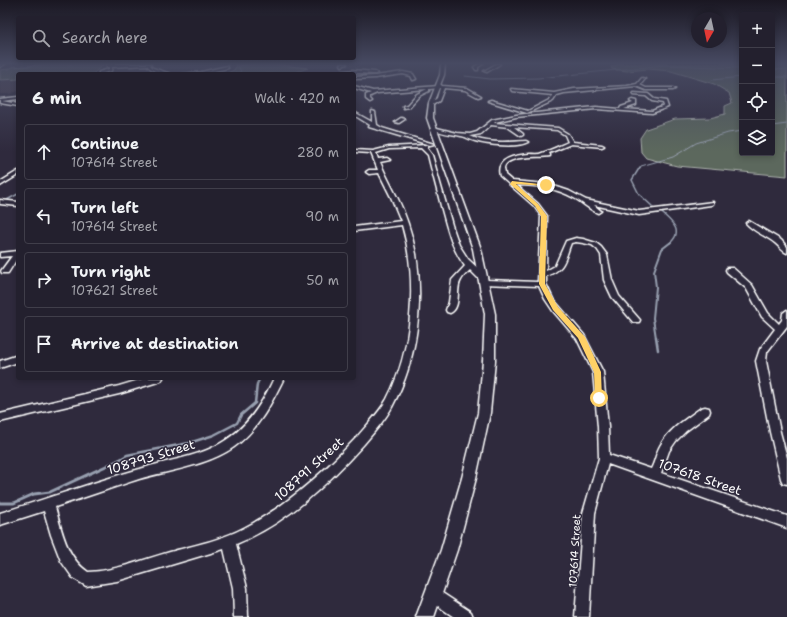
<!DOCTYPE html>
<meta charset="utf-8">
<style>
body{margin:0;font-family:"Shantell Sans",sans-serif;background:#2b2836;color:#f1f3f6}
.controls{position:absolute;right:12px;top:12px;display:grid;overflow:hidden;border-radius:4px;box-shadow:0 2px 6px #0003}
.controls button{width:36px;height:36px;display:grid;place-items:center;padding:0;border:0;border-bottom:1px solid #403e4a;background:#23202e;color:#f1f3f6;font:20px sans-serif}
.compass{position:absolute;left:691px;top:12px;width:36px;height:36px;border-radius:50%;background:#23202e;box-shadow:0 2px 6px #0003;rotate:189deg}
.stop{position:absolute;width:12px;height:12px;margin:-9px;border:3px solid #ffd166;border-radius:50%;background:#fff}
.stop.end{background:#ffd166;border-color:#fff;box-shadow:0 1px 4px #0008}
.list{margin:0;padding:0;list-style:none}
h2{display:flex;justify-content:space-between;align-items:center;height:52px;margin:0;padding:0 16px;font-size:17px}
h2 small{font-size:13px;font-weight:400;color:#a3a3aa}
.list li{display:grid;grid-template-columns:26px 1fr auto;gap:12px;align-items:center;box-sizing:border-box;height:56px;margin:0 8px 8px;padding:0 8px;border:1px solid #403e4a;border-radius:4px}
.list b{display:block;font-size:15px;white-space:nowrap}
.list p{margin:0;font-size:13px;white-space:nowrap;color:#a3a3aa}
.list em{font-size:13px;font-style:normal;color:#a3a3aa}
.icon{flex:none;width:22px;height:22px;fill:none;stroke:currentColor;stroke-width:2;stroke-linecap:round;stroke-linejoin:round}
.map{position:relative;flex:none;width:787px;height:617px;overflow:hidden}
.search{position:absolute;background:#23202e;box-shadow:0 2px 6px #0003;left:16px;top:16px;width:340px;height:44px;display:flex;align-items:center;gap:10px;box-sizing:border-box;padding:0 14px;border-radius:4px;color:#a3a3aa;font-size:15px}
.panel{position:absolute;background:#23202e;box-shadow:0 2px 6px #0003;left:16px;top:72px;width:340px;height:308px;border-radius:4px}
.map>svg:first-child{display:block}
</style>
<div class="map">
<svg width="787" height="617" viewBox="0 0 787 617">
<rect width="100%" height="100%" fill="#2f2a3d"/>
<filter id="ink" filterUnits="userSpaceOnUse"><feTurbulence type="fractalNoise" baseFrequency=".025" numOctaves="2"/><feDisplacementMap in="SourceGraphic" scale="8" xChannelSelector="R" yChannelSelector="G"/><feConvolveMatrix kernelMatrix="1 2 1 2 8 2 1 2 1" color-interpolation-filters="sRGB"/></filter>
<g filter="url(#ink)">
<path fill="#453a4a" d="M18,79V91L9,94H0V82L5,80Z"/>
<path fill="#5c685d" stroke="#aeb4ae" d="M54,64H104L94,73L89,74H18V79L0,80V70L9,69L12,67Z
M235,64H272L308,68L290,74H225L234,70L236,67Z
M620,64H742V153H772V64H787V176L677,166L646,158L641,152L640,138L646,129L675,119L710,118L725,114V106L732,103L729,93L714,84L671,71L648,69L627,71L612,69L611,67Z"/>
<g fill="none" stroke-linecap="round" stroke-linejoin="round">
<path stroke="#98a0b0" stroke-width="1" d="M772,69L787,70
M230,74L240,72L241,71L238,66L254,64
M465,76L490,79L538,78L665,65L742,68
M772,77H787
M712,80L742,77
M772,126L787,124
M640,168L641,166L673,157L696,143L728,133L742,131"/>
<path stroke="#98a0b0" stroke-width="1.5" d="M640,167L632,180L639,194L653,207
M5,201L18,194
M660,211C670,221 685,230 670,243"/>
<path stroke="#98a0b0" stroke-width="2" d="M656,338L653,318L656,287L654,271L662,249L671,242"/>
<path stroke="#98a0b0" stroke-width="2.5" d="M656,337L658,350
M117,461L127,455L189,443L214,435L237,423L241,415L255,403L257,384L260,378"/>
<path stroke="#98a0b0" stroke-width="3" d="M0,503H14L34,494L50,492L119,460"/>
<defs>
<path id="minor" d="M1,64H5L0,67Z
M107,64H151L150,65L153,68L171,74C162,74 153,72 147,65L112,67L111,71L99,74V72L109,69V67H107Z
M341,64H347L342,66Z
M479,64H483L478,67V70H476L474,67Z
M496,64H500L487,72L484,71Z
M227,66L228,68L201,74H182L201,72Z
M353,70L375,72L377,73L375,74L338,72Z
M403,72L413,74L416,79L413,80L411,76L403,74L375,78L354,79V77L375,76Z
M642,78L645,79L640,85L646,88H673L675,89L673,90H646L636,86L564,93L557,95L553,101L527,113L488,101L491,100L528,111L551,99L553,95L512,91L511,89L554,93L574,89L627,86L637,84Z
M439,83L442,86L467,88L481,96L478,97L465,90L444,88L439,101L431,106L429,105L437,98L440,88L429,89V91L419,96L409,107L404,108L403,106L407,105L417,94L427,89L377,93L370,96V99L372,101L370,102L366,99V95L371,93L354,88V86L373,91L439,86L437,84Z
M634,93L648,94L654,99L666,101L668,107L652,113L596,109L516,117L495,122L494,123L558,128L568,134L573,142L602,145L604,146L602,147L571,144L549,153L550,155V156C540,158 507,154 504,168C504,170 505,172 505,175L512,181L548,184L569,191L586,200L639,211L713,202V204L711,205L639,215L594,205L601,211L598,213C590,210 582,202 574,198C556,188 537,185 516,185L538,204L547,216L546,271L555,266L566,241L576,238L583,239L596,243L601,247L607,255L612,280L619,296L640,320L639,322H633L612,297L604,280L601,255L597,249L592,245L583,243L576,242L571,243C564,261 565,269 546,276V284L553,299L584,335L603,372L608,427L609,455L651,469C655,462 656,453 660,446C669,429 686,419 701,408L705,407L709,408L710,411L709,414L686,431L676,441L669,451L661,473L787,516V528L608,464L595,513L589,617H575L583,513L599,458L598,427L593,372L577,339L553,311L545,299L539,286L484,284H481L480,282L481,281L470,270C467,273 463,276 461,280C455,288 462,308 450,313L447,312L446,310L449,302L452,280L465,266C451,248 447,227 441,206C437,189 432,172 428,155L421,148L389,149L376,153L378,159L387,158L390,160L380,162C385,174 391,185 397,197C406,215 412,234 416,254C424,303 417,361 393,405C386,419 374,432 364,444C328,484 287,523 236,544L247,588L248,617H234L233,588L224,549L117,581L86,586L73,578L61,561L51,535L44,511L0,525V513C47,499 93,482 140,469C168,460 201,457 226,440C249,425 263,402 274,378H284C271,404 258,430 234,447C207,466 170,470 139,479C111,488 83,498 55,507C62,531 66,557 88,572C116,571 142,560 170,552C195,545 221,540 244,528C287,506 324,472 357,437C367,425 379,413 387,399C413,349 418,279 402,225L354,231V227L401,221L391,197L379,173L369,174L366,172L369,170H378L371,153L354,152V150L373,151L389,147L428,145V147H426L432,155L452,225L459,245L468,259L487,277V280L538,282L541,216L534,206L500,176C495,158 516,155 530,154C533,154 539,155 542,153C551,150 559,146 568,142L565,135L557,130L514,127L523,134V135L521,136L508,127L491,125L481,134L470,136C486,144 509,142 526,141L528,142C518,148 487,145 475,141C470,140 465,136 461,136C452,134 439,133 431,128L433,127L457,133L470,134L477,132L492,120L516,115L596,107L620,109L621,107L633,103L630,101L632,100L636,101V105L624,109L652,111L664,106L663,103L652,101L646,96L633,95Z
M18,97V99L2,101L18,104V106L0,103V99Z
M372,111L375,112L377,125L382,128L434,144L430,145L369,127L370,125L354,115V112L372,122Z
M401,118L405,119L399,123L395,122Z
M18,171V175L0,186V182Z
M0,200L18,202V206L0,204Z
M749,221L781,240L787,247V253C782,251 779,246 775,243C765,235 754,232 746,223Z
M18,251V257L8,273H2L1,271L12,256L0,257V253Z
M727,268H733L752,285L768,313L779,324L782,320L783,313L787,310V326L767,352L766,361L780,432L787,458V484L783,483L781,479L770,432L756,361L760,349L775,329L762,317L746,288L727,272L726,270Z
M18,355V362L0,368V361Z
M146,378H163L161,381L119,394L0,422V414L119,386Z
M433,587L471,612L473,617H454L428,599L426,594L428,589Z"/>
<path id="major" d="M441,64H445L444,75L433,103V118L481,249L495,314V361L490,413L476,478L457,550L434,617H416L441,550L462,478L478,413L483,361L485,314L473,249L427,118L429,103L440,75Z"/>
</defs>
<use href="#minor" stroke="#fff" stroke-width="3"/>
<use href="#major" stroke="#fff" stroke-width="3"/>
<use href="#minor" fill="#2f2a3d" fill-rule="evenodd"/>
<use href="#major" fill="#2f2a3d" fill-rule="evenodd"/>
</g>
</g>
<linearGradient id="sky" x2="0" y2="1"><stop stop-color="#1a1722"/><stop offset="0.42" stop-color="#474a62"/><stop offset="1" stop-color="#474a62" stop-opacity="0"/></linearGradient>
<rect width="787" height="151" fill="url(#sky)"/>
<path fill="#ffd166" d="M512,181L549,185L546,186L516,184L538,204L547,216L545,284L558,307L585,337L601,372L602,400H596L595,398L594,372L578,338L553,310L539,284L541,216L535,206L510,184Z"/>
<g text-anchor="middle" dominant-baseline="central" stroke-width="3" stroke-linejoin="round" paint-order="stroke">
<g font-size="11" fill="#fff" stroke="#2f2a3d">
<text transform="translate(575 551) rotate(-87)">107614 Street</text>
</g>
<g font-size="13" fill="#fff" stroke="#2f2a3d">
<text transform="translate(151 457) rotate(-17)">108793 Street</text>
<text transform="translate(309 469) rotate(-42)">108791 Street</text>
<text transform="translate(700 477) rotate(19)">107618 Street</text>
</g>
</g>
</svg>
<div class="controls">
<button>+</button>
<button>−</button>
<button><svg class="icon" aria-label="locate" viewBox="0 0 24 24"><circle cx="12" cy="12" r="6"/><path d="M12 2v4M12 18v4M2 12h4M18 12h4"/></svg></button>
<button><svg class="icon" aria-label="layers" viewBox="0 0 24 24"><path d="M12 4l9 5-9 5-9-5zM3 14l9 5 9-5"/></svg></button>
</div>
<svg class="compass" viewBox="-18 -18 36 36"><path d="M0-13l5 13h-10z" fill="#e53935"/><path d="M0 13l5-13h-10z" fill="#a3a3aa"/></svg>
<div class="stop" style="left:599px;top:398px"></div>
<div class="stop end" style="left:546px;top:185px"></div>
<div class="search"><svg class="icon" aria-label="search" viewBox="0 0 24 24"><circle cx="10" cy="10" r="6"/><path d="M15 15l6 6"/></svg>Search here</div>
<section class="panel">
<h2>6 min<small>Walk · 420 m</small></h2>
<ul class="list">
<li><svg class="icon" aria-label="ahead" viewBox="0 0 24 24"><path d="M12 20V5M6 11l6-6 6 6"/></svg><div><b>Continue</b><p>107614 Street</p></div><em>280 m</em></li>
<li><svg class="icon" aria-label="left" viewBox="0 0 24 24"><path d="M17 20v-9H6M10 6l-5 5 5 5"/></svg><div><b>Turn left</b><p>107614 Street</p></div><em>90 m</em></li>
<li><svg class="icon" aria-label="right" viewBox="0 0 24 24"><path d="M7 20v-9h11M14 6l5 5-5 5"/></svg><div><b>Turn right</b><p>107621 Street</p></div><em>50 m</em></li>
<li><svg class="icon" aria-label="arrive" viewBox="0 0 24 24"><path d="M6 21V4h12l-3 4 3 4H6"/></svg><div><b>Arrive at destination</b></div></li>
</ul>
</section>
</div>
